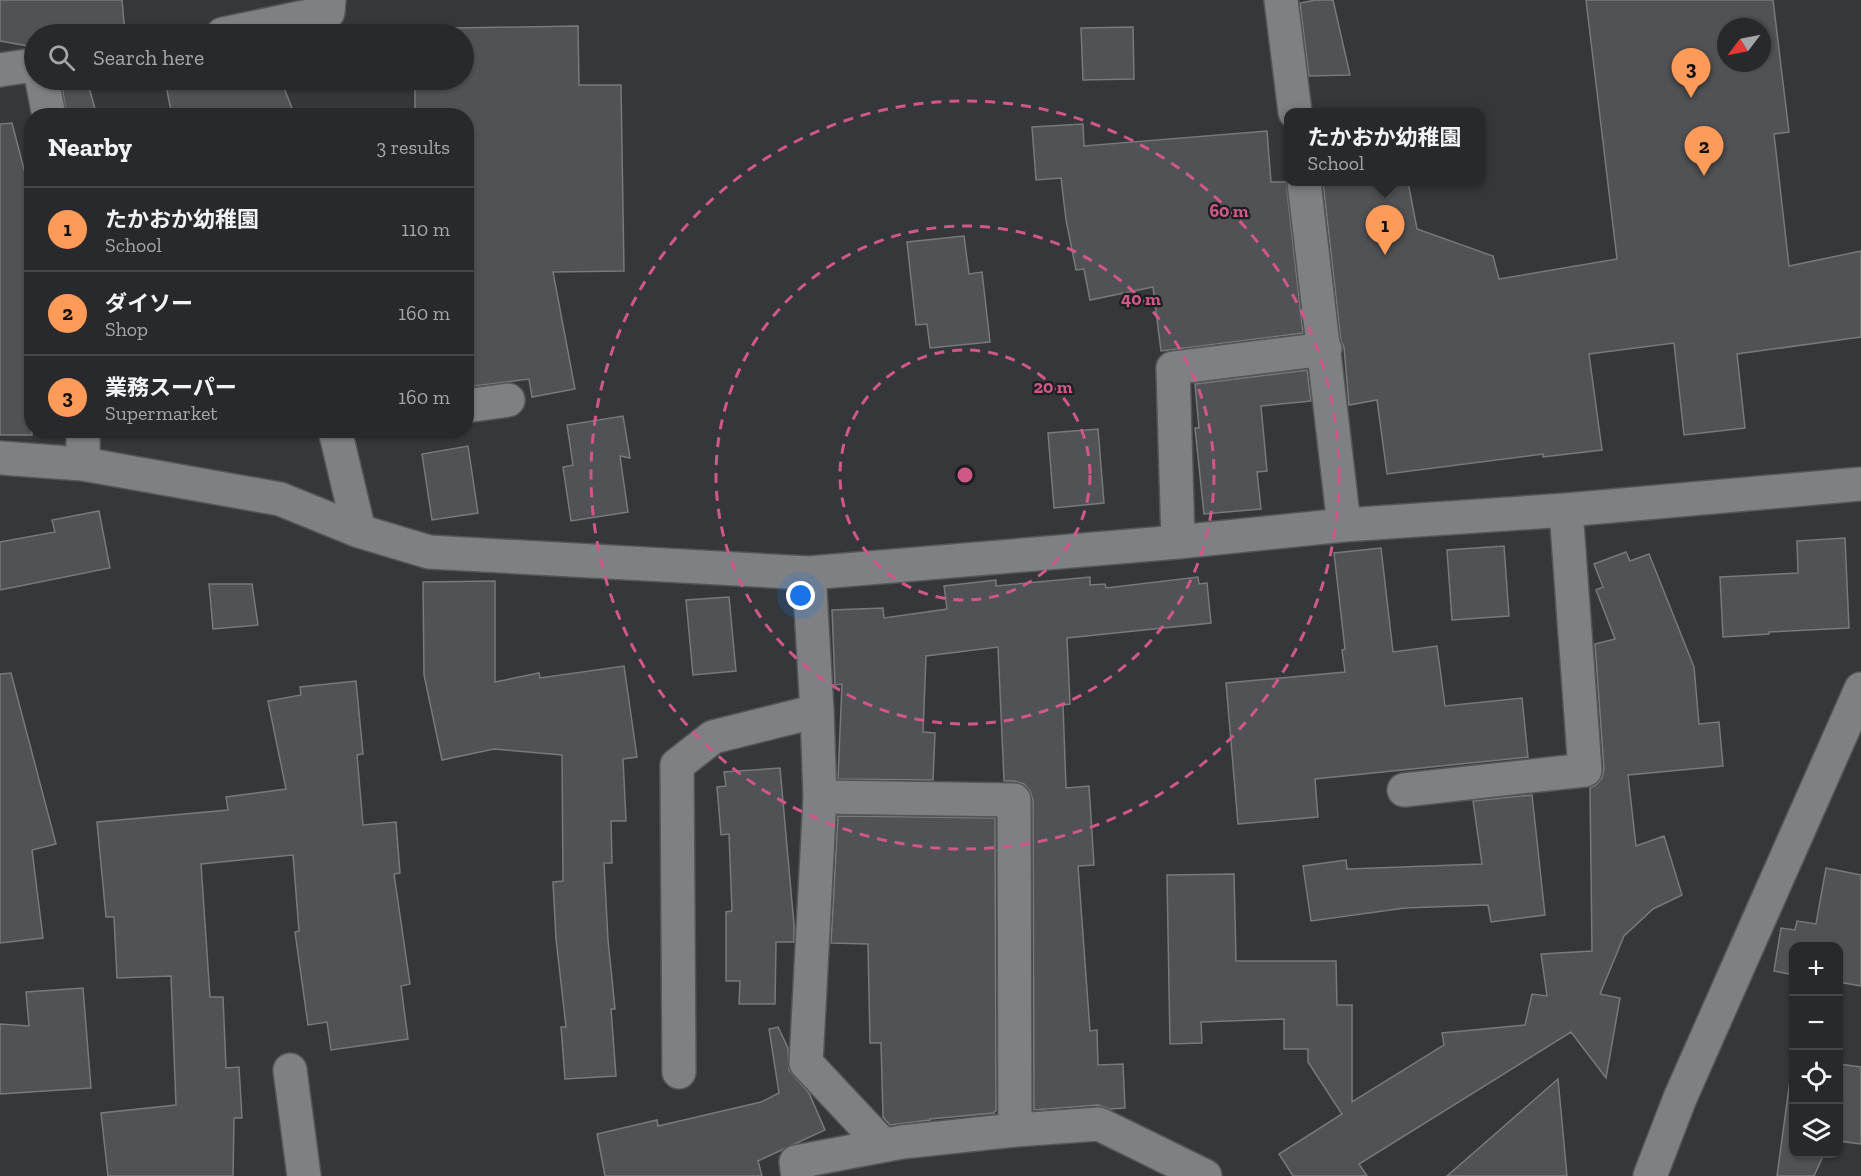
<!DOCTYPE html>
<meta charset="utf-8">
<style>
body{margin:0;font-family:"Zilla Slab","Noto Sans JP",serif;background:#343538;color:#f1f3f6}
.controls{position:absolute;right:18px;bottom:18px;display:grid;overflow:hidden;border-radius:12px;box-shadow:0 2px 4px #0004}
.controls button{width:54px;height:54px;display:grid;place-items:center;padding:0;border:0;border-bottom:2px solid #444548;background:#28292c;color:#f1f3f6;font:30px sans-serif}
.compass{position:absolute;left:1717px;top:18px;width:54px;height:54px;border-radius:50%;background:#28292c;box-shadow:0 2px 4px #0004;rotate:238deg}
.you{position:absolute;left:801px;top:596px;width:21px;height:21px;margin:-15px;border:4px solid #fff;border-radius:50%;background:#1a73e8;box-shadow:0 0 0 9px #1a73e833}
.badge{display:grid;place-items:center;width:39px;height:39px;border-radius:50%;background:#fe9b58;color:#111;font-size:20px;font-weight:700}
.pin{position:absolute;translate:-50% -50px;filter:drop-shadow(0 2px 3px #0008)}
.pin::after{content:'';position:absolute;top:32px;width:21px;height:18px;background:inherit;clip-path:polygon(0 0,100% 0,50% 100%)}
.popup{position:absolute;left:1284px;top:108px;width:201px;height:78px;box-sizing:border-box;display:grid;place-content:center;border-radius:12px;background:#28292c;filter:drop-shadow(0 2px 4px #0005);font-size:20px;white-space:nowrap;color:#a5a6a9}
.popup b{font-size:22px;color:#f1f3f6}
.popup::after{content:'';position:absolute;left:50%;top:100%;margin-left:-12px;border:12px solid transparent;border-top-color:#28292c}
.list{margin:0;padding:0;list-style:none}
h2{display:flex;justify-content:space-between;align-items:center;height:78px;margin:0;padding:0 24px;font-size:26px}
h2 small{font-size:20px;font-weight:400;color:#a5a6a9}
.list li{display:grid;grid-template-columns:39px 1fr auto;gap:18px;align-items:center;box-sizing:border-box;height:84px;padding:0 24px;border-top:2px solid #444548}
.list b{display:block;font-size:22px;white-space:nowrap}
.list p{margin:0;font-size:20px;white-space:nowrap;color:#a5a6a9}
.list em{font-size:20px;font-style:normal;color:#a5a6a9}
.icon{flex:none;width:33px;height:33px;fill:none;stroke:currentColor;stroke-width:2;stroke-linecap:round;stroke-linejoin:round}
.map{position:relative;flex:none;width:1861px;height:1176px;overflow:hidden}
.search{position:absolute;background:#28292c;box-shadow:0 2px 4px #0004;left:24px;top:24px;width:450px;height:66px;display:flex;align-items:center;gap:15px;box-sizing:border-box;padding:0 21px;border-radius:33px;color:#a5a6a9;font-size:22px}
.panel{position:absolute;background:#28292c;box-shadow:0 2px 4px #0004;left:24px;top:108px;width:450px;height:330px;border-radius:24px}
.map>svg:first-child{display:block}
</style>
<div class="map">
<svg width="1861" height="1176" viewBox="0 0 1861 1176">
<rect width="100%" height="100%" fill="#35373a"/>
<path fill="#505255" stroke="#77797c" stroke-width="1.5" fill-rule="evenodd" d="M0,0H122L125,34H34V47L0,41Z
M1316,0H1333L1350,75L1309,76L1300,3Z
M1586,0H1773L1789,132L1774,134L1789,266L1861,251V337L1737,354L1745,428L1684,435L1674,343L1589,354L1602,450L1543,457V454L1387,474L1377,400L1349,405L1344,347L1341,341L1323,182H1408L1417,229L1493,256L1499,279L1617,259ZM1726,27H1762V63H1726Z
M578,26L579,85H621L624,271L553,272L575,389L532,397L529,379L466,387V116H415V82L456,81V80H464V34H455V28Z
M1133,27L1134,79L1083,80L1081,28Z
M61,80H87L97,116H67Z
M165,80H281L295,116H172Z
M12,123L32,200V435H0V124Z
M1083,124L1084,146L1267,131L1271,182H1286L1303,333L1161,351L1153,287L1090,300L1084,269L1076,270L1066,220L1061,178L1036,180L1032,127Z
M964,236L969,274L982,272L990,342L930,348L927,324L916,325L907,242Z
M1307,370L1311,401L1261,406L1267,471L1257,472L1261,509L1204,514L1195,428H1199L1195,384Z
M623,416L630,458L620,456L628,512L571,521L563,467L573,465L567,425Z
M1098,429L1104,503L1054,508L1048,433Z
M468,446L478,513L432,520L422,454Z
M99,511L110,568L0,590V542L55,532L52,520Z
M1845,538L1849,628L1769,632V634L1723,637L1720,577L1798,573L1797,541Z
M1504,546L1509,616L1452,620L1447,550Z
M1381,548L1393,652L1437,646L1445,706L1522,698L1528,757L1315,779L1318,817L1238,824L1226,683L1345,672L1342,650L1345,649L1334,553Z
M1626,552L1630,561L1649,554L1694,667L1699,724L1719,722L1723,766L1628,775L1636,846L1664,836L1682,895L1653,909L1624,936L1600,994L1620,998L1606,1078L1571,1032L1359,1164L1367,1176H1293L1279,1154L1342,1114L1308,1062V1049H1284V1019L1201,1022L1202,1043L1170,1044L1167,875L1234,874L1236,961H1336L1337,1005H1352V1102L1444,1045L1442,1033L1525,1025L1532,994L1547,996L1541,954L1592,951L1590,788L1596,785L1602,778L1604,769L1595,644L1615,639L1596,590L1603,587L1594,564Z
M1090,577V585L1105,584L1106,588L1198,577L1199,584L1207,583L1211,623L1067,638L1070,704L1063,705L1066,788L1089,786L1094,865L1078,866L1090,1031L1097,1030L1098,1065L1123,1064L1125,1108L1110,1109L1098,1105L1034,1110L1033,800L1030,791L1024,784L1014,781H1004L998,647L926,656L923,732L935,733L933,780L838,779L842,684L835,685L832,610L883,608L884,618L947,609L944,586L996,580V586Z
M495,581V682L539,673L540,678L624,666L637,757L623,759L626,821H611L612,863H604L608,940L615,1009H611L616,1076L565,1079L561,1027H566L556,939L553,882L563,881L562,755L494,749L442,760L424,675L423,582Z
M209,584H252L258,625L213,629Z
M729,597L736,671L693,675L686,600Z
M11,673L56,844L32,850L43,938L0,943V674Z
M356,681L363,754L357,755L363,825L396,822L400,873L394,874L410,984L401,986L408,1039L331,1050L327,1022L308,1025L295,932L299,931L293,855L201,864L210,997H223L226,1068L239,1067L242,1118H234L233,1176H108L101,1113L176,1105L171,976L117,978L114,917H106L97,822L228,810L226,797L286,789L268,701L301,695L300,687Z
M780,768L794,925V942H776L775,1004H739L740,981H726V912L732,911L729,834L721,835L717,787L726,786L724,772Z
M1532,795L1545,915L1491,922L1488,905L1405,908L1311,921L1303,866L1346,860L1347,869L1482,864L1473,801Z
M838,816L995,818L996,1111L994,1112V1113L930,1119V1120L890,1125L883,1117L881,1043H870L868,944L831,943Z
M1826,868L1861,875V986L1839,982V946H1794V975L1774,971L1781,928L1795,930L1797,921L1816,924Z
M83,988L91,1088L0,1094V1024L29,1026L26,992Z
M778,1027L788,1048L789,1070L809,1093L825,1130L758,1161L762,1176H605L597,1134L657,1120L658,1126L761,1102L779,1093L769,1029Z
M1793,1058L1794,1154H1824L1814,1176H1777Z
M1839,1064L1861,1067V1144L1839,1141Z
M1558,1079L1567,1176H1447Z"/>
<g fill="none" stroke-linecap="round" stroke-linejoin="round">
<defs>
<path id="minor" d="M1281,0L1295,112
M223,34L328,12L329,0
M0,70L34,65
M42,80L49,116
M1304,182L1344,525
M466,406L508,400
M335,430L359,531
M0,458L83,464L280,499L359,531L429,552L809,573L1178,542L1344,525L1566,510L1861,484
M83,464V430
M1178,542L1173,368L1325,349
M817,711L820,797L806,1063L883,1145
M1404,790L1585,770L1566,510
M820,797L1014,800L1015,1130
M290,1070L304,1176
M679,1072L677,765L713,737L817,711L809,573
M798,1176L796,1162L902,1142L1015,1130L1099,1124L1205,1176"/>
<path id="tertiary" d="M1650,1176L1680,1098L1861,689"/>
</defs>
<use href="#minor" stroke="#535557" stroke-width="36"/>
<use href="#tertiary" stroke="#535557" stroke-width="36"/>
<use href="#minor" stroke="#7e8083" stroke-width="33"/>
<use href="#tertiary" stroke="#7e8083" stroke-width="33"/>
</g>
<g fill="none" stroke="#cf5888" stroke-width="3" stroke-dasharray="10 8">
<circle cx="965" cy="475" r="125"/>
<circle cx="965" cy="475" r="249"/>
<circle cx="965" cy="475" r="374"/>
</g>
<circle cx="965" cy="475" r="9" fill="#cf5888" stroke="#1e1e20" stroke-width="3"/>
<g font-size="18" text-anchor="middle" font-weight="bold" fill="#cf5888" stroke="#1e1e20" stroke-width="4.5" stroke-linejoin="round" paint-order="stroke">
<text x="1229" y="217">60 m</text>
<text x="1141" y="305">40 m</text>
<text x="1053" y="393">20 m</text>
</g>
</svg>
<div class="controls">
<button>+</button>
<button>−</button>
<button><svg class="icon" aria-label="locate" viewBox="0 0 24 24"><circle cx="12" cy="12" r="6"/><path d="M12 2v4M12 18v4M2 12h4M18 12h4"/></svg></button>
<button><svg class="icon" aria-label="layers" viewBox="0 0 24 24"><path d="M12 4l9 5-9 5-9-5zM3 14l9 5 9-5"/></svg></button>
</div>
<svg class="compass" viewBox="-18 -18 36 36"><path d="M0-13l5 13h-10z" fill="#e53935"/><path d="M0 13l5-13h-10z" fill="#a5a6a9"/></svg>
<div class="you"></div>
<div class="pin badge" style="left:1385px;top:255px">1</div>
<div class="popup"><b>たかおか幼稚園</b>School</div>
<div class="pin badge" style="left:1704px;top:176px">2</div>
<div class="pin badge" style="left:1691px;top:98px">3</div>
<div class="search"><svg class="icon" aria-label="search" viewBox="0 0 24 24"><circle cx="10" cy="10" r="6"/><path d="M15 15l6 6"/></svg>Search here</div>
<section class="panel">
<h2>Nearby<small>3 results</small></h2>
<ul class="list">
<li><span class="badge">1</span><div><b>たかおか幼稚園</b><p>School</p></div><em>110 m</em></li>
<li><span class="badge">2</span><div><b>ダイソー</b><p>Shop</p></div><em>160 m</em></li>
<li><span class="badge">3</span><div><b>業務スーパー</b><p>Supermarket</p></div><em>160 m</em></li>
</ul>
</section>
</div>
